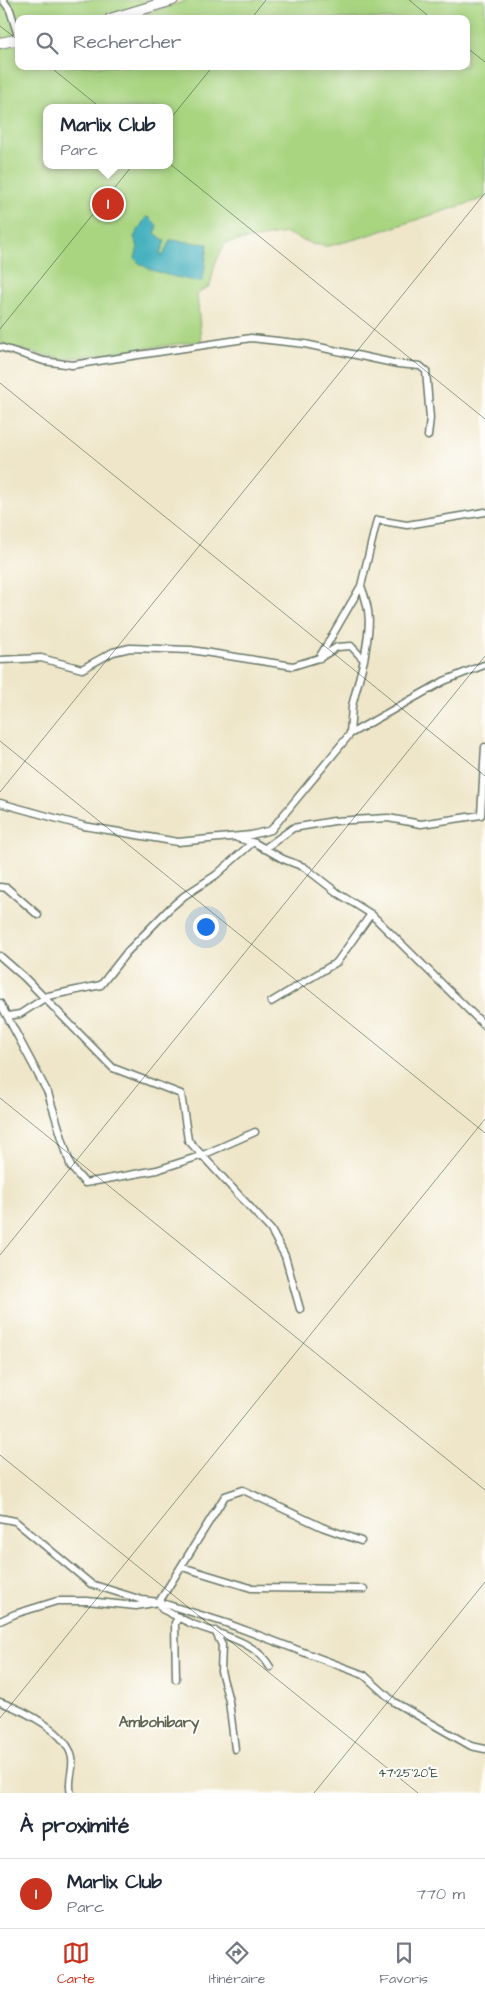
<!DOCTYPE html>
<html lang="fr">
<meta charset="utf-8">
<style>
body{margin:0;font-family:"Architects Daughter",sans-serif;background:#f2f2f3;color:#1f2937}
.you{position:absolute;left:205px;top:926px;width:18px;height:18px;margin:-12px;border:4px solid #fff;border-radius:50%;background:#1a73e8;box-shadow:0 0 0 8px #1a73e833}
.badge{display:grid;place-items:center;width:32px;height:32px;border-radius:50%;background:#c8321e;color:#fff;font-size:16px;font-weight:700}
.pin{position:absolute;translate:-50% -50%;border:2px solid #fff;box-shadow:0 1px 5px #0006}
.popup{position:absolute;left:43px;top:104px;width:130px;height:65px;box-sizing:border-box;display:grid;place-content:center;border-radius:10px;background:#fff;filter:drop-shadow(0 1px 4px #0005);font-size:16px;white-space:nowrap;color:#747a83}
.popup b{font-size:19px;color:#1f2937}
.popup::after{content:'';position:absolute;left:50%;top:100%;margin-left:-10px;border:10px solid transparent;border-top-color:#fff}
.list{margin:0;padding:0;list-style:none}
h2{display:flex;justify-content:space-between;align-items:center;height:65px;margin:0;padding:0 20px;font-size:21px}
h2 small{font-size:16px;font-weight:400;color:#747a83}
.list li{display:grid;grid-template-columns:32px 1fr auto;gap:15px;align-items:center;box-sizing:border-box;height:70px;padding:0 20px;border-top:1px solid #e0e1e3}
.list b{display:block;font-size:19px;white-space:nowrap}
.list p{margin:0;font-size:16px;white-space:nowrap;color:#747a83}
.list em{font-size:16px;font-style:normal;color:#747a83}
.icon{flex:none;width:28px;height:28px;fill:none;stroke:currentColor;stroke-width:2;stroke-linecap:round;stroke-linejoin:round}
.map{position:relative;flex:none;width:485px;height:1793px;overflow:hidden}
.search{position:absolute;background:#fff;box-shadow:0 2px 12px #0003;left:15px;right:15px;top:15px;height:55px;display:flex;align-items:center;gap:12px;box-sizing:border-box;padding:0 18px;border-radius:10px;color:#747a83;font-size:19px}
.sheet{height:135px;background:#fff}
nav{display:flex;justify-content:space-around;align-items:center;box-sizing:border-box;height:70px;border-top:1px solid #e0e1e3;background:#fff;font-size:14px;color:#747a83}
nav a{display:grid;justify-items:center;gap:2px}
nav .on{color:#c8321e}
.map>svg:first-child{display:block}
</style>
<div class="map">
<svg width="485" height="1793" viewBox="0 0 485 1793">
<rect width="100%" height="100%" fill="#fdfcf7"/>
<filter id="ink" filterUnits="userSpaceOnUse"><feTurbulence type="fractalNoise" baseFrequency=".02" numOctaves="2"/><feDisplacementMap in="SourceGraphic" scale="10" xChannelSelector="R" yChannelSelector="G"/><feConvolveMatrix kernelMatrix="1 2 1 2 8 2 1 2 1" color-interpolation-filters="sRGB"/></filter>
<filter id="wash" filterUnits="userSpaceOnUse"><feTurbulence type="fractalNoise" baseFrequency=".0096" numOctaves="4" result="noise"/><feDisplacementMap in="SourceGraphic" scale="20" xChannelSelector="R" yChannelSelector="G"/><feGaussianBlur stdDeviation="1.12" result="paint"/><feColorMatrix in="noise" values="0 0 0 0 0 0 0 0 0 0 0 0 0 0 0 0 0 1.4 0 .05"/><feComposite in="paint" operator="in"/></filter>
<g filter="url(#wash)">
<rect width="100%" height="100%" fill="#efe6c9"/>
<path fill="#a9d581" stroke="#64895a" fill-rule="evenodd" d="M0,0H169L110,19H19V39L0,43Z
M189,0H485V198L356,239L328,246L312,244L286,233L225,243L215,264L210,286L197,294L201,341L63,359L13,348L0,342V48L19,44V66H466V19H130ZM47,108H169V165H47Z"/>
<path fill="#42b0be" stroke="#307679" d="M146,217L150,218L157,225L155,233L165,241L160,254L163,256L170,240L208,244L203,280L199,282C183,278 144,273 135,258L138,247L134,237Z"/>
</g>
<g filter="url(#ink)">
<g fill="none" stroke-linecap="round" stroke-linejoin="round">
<defs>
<path id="minor" d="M3,0L10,10L19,39
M0,347L44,361L72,365L251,338L305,344L398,364L420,366L426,371L430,418L428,436
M361,586C373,616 369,630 364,660
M0,660L41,658L82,669L113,652L130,648L191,650L293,666L319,658L361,586L377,520L407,525L485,512
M350,734L444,681L484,665
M0,803L84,826L178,842L251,835L271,830L350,734L352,706L364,660L351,646L337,647L320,658
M237,838L255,843L283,859L304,867L339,894L371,914L485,1026
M264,849L293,828L334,821L388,818L421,824L481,815L485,747
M0,887L7,888L38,915
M0,956L24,977L113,1068L181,1094L188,1140L271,1230L285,1256L300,1309
M271,1002L337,962L371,914
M0,1003L48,1093L71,1167L85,1183L157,1170L203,1155L255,1132
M8,1016L20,1014L48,996L101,985L127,952L169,909L184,896L216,875L252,843
M0,1518L15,1521L91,1584L142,1600L159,1602L226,1623L364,1675L394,1702L471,1746L485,1749
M182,1567L251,1588L364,1589
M159,1602L162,1609C172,1614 181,1619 190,1623C218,1635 254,1639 270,1667
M0,1621L15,1614L57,1601H87L136,1606L159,1602L225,1496L243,1490L322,1527L361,1541
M215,1631L222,1645L221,1671L229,1701L235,1749
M176,1679L175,1623L179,1617
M0,1702C23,1710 67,1731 72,1758C74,1770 67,1781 71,1793"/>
<path id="primary" d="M110,19L173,0
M0,43L19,39"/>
</defs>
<use href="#minor" stroke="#687868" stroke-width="9"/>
<use href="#primary" stroke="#687868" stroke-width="12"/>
<use href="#minor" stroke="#fff" stroke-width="6"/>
<use href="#primary" stroke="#fff" stroke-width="10"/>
</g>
</g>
<path fill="none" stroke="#1f3d34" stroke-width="1" stroke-opacity="0.45" d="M409,0L432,19M251,19L266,0M0,26L19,41M466,47L485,62M49,66L485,419M0,329L213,66M0,383L485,776M0,741L485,1133M0,792L485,193M0,1098L485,1490M0,1255L485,656M0,1455L418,1793M0,1718L485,1119M314,1793L485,1582"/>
<g text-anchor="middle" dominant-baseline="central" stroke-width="4" stroke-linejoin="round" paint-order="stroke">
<g font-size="15" font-weight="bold" fill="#606552" stroke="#fdfcf7">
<text x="159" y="1722">Ambohibary</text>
</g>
</g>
<g font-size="12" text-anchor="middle" fill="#1f3d34" stroke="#fdfcf7" stroke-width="4" stroke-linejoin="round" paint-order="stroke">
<text x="408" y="1777">47°25'20"E</text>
</g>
</svg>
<div class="you"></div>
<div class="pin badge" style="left:108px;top:204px">1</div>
<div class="popup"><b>Marlix Club</b>Parc</div>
<div class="search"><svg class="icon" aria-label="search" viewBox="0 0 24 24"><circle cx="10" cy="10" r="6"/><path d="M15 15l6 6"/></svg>Rechercher</div>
</div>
<section class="sheet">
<h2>À proximité<small></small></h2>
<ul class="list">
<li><span class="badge">1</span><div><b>Marlix Club</b><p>Parc</p></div><em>770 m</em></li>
</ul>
</section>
<nav>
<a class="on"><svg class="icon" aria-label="map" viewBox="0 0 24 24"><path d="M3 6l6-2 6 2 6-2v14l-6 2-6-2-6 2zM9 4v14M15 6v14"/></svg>Carte</a>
<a><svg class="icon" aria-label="directions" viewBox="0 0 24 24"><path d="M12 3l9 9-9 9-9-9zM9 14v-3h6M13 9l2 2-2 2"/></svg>Itinéraire</a>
<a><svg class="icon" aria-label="saved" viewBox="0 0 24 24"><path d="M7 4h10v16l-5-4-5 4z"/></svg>Favoris</a>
</nav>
